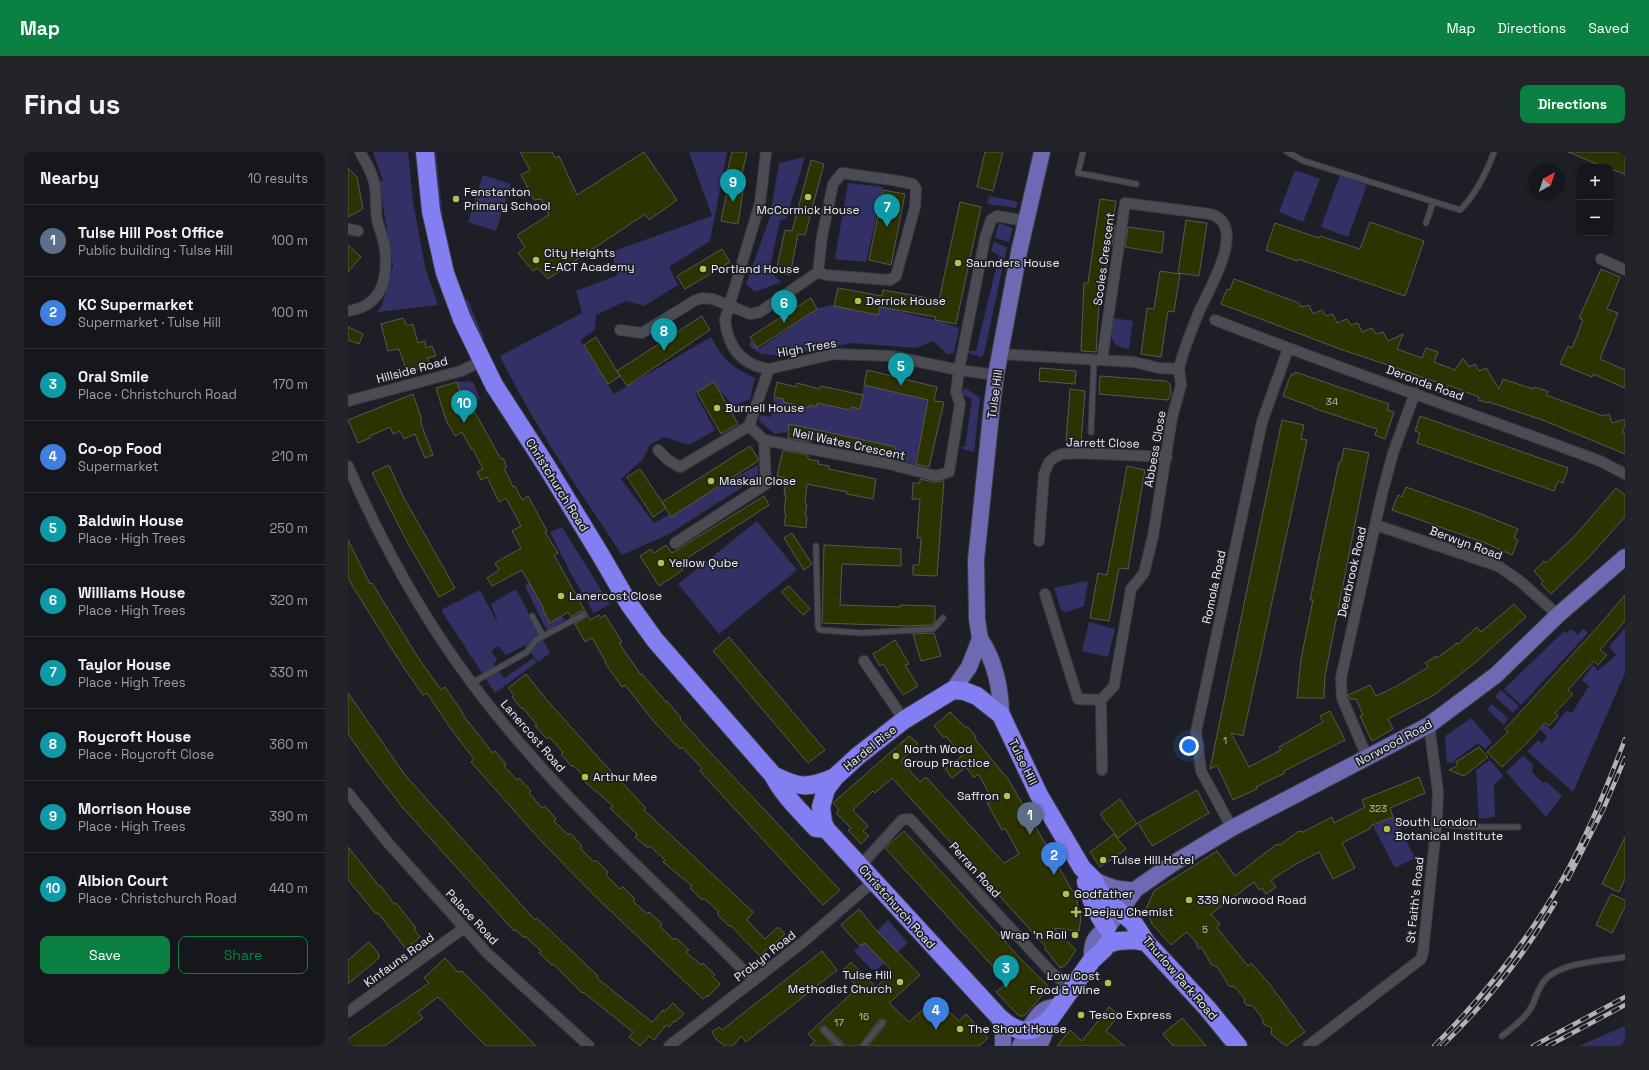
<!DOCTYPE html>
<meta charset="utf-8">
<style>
body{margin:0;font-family:"Space Grotesk",sans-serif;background:#232429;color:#f1f3f6}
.controls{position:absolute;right:12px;top:12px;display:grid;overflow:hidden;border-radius:8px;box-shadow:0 1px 3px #0004}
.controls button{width:36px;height:36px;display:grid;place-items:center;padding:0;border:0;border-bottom:1px solid #35363b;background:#16171c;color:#f1f3f6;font:20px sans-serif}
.compass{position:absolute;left:1181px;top:12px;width:36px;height:36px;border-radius:50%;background:#16171c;box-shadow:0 1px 3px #0004;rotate:39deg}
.you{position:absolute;left:841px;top:594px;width:14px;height:14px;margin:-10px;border:3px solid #fff;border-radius:50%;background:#1a73e8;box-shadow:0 0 0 6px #1a73e833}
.badge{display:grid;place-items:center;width:26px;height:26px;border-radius:50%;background:#0b8043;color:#fff;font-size:13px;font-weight:700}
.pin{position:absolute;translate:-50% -33px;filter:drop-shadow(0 1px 2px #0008)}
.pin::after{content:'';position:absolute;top:21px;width:14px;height:12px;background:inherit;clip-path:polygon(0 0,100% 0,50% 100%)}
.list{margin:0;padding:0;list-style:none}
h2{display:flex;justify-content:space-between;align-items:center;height:52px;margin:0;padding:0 16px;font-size:17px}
h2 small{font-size:13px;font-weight:400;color:#9e9fa3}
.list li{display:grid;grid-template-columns:26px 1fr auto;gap:12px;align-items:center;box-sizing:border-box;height:72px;padding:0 16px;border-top:1px solid #35363b}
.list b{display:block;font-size:15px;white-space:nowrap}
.list p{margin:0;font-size:13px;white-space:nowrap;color:#9e9fa3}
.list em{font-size:13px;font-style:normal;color:#9e9fa3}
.actions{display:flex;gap:8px;padding:12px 16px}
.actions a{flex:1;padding:9px 0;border:1px solid #0b8043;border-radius:8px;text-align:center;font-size:14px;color:#0b8043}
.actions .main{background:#0b8043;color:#fff}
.map{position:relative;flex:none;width:1277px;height:894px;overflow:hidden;border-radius:8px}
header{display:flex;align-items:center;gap:24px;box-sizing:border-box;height:56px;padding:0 20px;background:#0b8043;color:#fff}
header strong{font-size:19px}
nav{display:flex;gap:22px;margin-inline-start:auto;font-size:14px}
.intro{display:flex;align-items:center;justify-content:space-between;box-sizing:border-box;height:96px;padding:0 24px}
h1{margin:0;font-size:28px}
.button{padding:10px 18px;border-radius:8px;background:#0b8043;color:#fff;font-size:14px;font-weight:700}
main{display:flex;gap:24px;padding:0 24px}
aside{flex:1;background:#16171c;border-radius:8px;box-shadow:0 1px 3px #0004}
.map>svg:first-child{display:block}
</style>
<header>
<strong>Map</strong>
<nav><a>Map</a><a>Directions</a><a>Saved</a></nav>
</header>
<div class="intro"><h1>Find us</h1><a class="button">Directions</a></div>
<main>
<aside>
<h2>Nearby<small>10 results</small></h2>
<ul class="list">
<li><span class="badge" style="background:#5c6f8a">1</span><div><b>Tulse Hill Post Office</b><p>Public building · Tulse Hill</p></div><em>100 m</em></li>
<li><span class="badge" style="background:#3f7fe0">2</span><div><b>KC Supermarket</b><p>Supermarket · Tulse Hill</p></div><em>100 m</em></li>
<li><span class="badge" style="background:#0f9aa8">3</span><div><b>Oral Smile</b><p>Place · Christchurch Road</p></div><em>170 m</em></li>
<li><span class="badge" style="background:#3f7fe0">4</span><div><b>Co-op Food</b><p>Supermarket</p></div><em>210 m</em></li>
<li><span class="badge" style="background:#0f9aa8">5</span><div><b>Baldwin House</b><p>Place · High Trees</p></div><em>250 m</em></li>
<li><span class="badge" style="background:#0f9aa8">6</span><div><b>Williams House</b><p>Place · High Trees</p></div><em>320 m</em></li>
<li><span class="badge" style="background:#0f9aa8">7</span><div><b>Taylor House</b><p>Place · High Trees</p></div><em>330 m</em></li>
<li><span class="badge" style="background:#0f9aa8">8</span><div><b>Roycroft House</b><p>Place · Roycroft Close</p></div><em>360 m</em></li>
<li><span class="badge" style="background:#0f9aa8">9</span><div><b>Morrison House</b><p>Place · High Trees</p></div><em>390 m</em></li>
<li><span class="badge" style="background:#0f9aa8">10</span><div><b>Albion Court</b><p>Place · Christchurch Road</p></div><em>440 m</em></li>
</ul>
<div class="actions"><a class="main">Save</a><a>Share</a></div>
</aside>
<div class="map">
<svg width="1277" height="894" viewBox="0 0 1277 894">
<rect width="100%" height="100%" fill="#1e1f26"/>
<path fill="#323064" d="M25,0H60L65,49L77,115L90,153L29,160L34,153L45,114L31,29H35Z
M86,0H88L95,68H93Z
M341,0H379L362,89L321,115L330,133L296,154L278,149L248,163L247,178L232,188L266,242L363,185C377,210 381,213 407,226L402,247L385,254L366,231L347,241L367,278L341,293L316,285L302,293L295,307L273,327L306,371L410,313V325L321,382L274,403C231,338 186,274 152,204L234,161L228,139L270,123L263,100L364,64Z
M457,5L438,67L432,68L421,119L433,130L407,140L398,132L422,65L431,11Z
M947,18L972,27L955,70L931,60Z
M135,23L163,32L148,79L120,70Z
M992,23L1019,33L1000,85L973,75Z
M500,31L535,35L518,110L487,107Z
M641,44L670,50L668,56L639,52Z
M651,71L665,76L661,90L647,86Z
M646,90L659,95L637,198L634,205L619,201L620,199H628L651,103L643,99Z
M115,148H120L136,187L133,189Z
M486,153L530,162L532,155L587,168L611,176L606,201L599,202L585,189L568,196L504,191L434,204L413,202L401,194L403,189L411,197L470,156Z
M765,166L785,169L781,197C760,194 763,184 765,166Z
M121,229L126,232L132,247L116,252L109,230H115Z
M516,233L580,248L567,313L545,305L548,295L442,272L439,280L427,282L411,269L412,263L423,265L426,245L468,255L469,249L511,257Z
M617,236L632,246L626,300L617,298L611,294L617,295L624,247L612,241Z
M409,369L449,418L371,482L330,432Z
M214,375L262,452L246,461L223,422L202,380Z
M198,419L214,464L217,468L200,478L196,473L177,434L187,424Z
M739,429L740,430L736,454L718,460L713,458L706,436Z
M168,437L202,501L190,510L177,493L158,503L150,494L143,499L149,507L146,512L156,526L186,506L188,511L147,541L93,458L132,438L151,474L143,452Z
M741,470L767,477L760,505L734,499Z
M1235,476L1240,481L1173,553L1156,537L1216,479L1219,481L1223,477L1230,483Z
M1277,476V521L1225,640L1179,599L1190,588L1194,592L1199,584L1189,574L1193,570L1203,578L1218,559L1224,561L1241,534L1234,528L1245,513L1250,519L1268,503L1261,495Z
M1153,538L1171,554L1165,561L1147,545Z
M1144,552L1160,566L1156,573L1139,557Z
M1123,566L1144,590L1137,597L1130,591L1107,608L1106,611L1099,610L1097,584Z
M1175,603L1185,613L1184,620L1195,631L1199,630L1214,644L1198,665L1158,620Z
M1142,608L1155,624L1146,633L1147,665L1131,667L1128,618Z
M1046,665L1067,706L1047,716L1025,674Z
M540,768L560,791L528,818L523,817L506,799L529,779Z
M1277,874V894H1231Z"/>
<path fill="#2d3300" stroke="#575951" d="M172,0H204L207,6L211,4L229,43L296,0L329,48L301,68L297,62L200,127L190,116L185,119L170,101L177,95L169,83L201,63L193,47L186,48L173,23L182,18Z
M384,0H399L392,31L396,32L390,72L373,69L381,30L377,29Z
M637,0H655L645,39L629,35Z
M1220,0H1272L1277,2V22L1262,17V15H1256Z
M463,8L476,12L457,83L450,82L442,123L428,120L437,78L444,79Z
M0,16L9,25L15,57L0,65Z
M535,38L557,42L543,113L521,108Z
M752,47L768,49L764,73H767L764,93H762L758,118L753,117L748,200L733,199L736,131H740Z
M612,50L633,55L608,172L587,168L588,165L532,155L530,163L486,154L490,136L534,144L535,138L591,148Z
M838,68L859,71L851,124L830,121Z
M1022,70L1076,89L1057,144L950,107L949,109L918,98L927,71L971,86L972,84L1012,97Z
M780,75L816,80L814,101L777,95Z
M0,93L13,105L0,120Z
M374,97L382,110L337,137L329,124Z
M1253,117L1272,125L1259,157L1270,161L1252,207L1277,218V236L1245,222L1244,225L1212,212L1220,194L1224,196L1235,168L1231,166Z
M812,119L832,122L826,160L820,159L813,205L793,202L799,156L806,157Z
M886,127L951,151L953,155L961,153L965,162L974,158L978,164L985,162L989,171L999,167L1003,173L1010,171L1014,180L1024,176L1028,182L1035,180L1040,189L1055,182L1049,197L1074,206L1078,196L1090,200L1086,210L1107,218L1115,206L1121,215L1127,212L1131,219L1138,216L1151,237L1155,227L1185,237L1186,235L1200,239L1198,243L1255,264L1261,262L1264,271L1277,267V274L1274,281L1277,282V302L1197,269L1141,250L1140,251L1130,248L1131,245L1100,233L1099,237L1090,234L1091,231L1064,222V221L992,197L873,152L879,137L882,138Z
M463,146L469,157L409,196L402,185Z
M354,164L362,178L279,234L269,219Z
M55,166L59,174L65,172L70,191L77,189L78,196L84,194L88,204L79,206L82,213L59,220L51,197L40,199L33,172Z
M0,175L15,182L11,192L0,188Z
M248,185L272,224L260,232L236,193Z
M692,216L728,219L727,232L691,229Z
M519,218L589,235L586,249L596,250L581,315L568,312L580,248L516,233Z
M947,220L1041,252L1039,258L1046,260L1037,287L1027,283L1029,277L965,256V255L935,244L943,222L946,223Z
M752,224L818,229L822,232L823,242L820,248L751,242Z
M109,230L119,261L125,257L153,307L155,306L159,315L156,316L165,335L167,334L174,348L180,344L199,379L197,380L210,401L206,403L242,468L251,463L253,466L257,463L274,490L271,491L293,523L294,522L318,550L319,549L333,566L332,567L362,600L492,738L475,753L352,619L354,616L334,595L332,597L307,571L277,533L274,535L257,511L258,510L244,486L237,490L227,472L238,465L239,463L237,460L233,459L223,465L220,460L202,471L195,458L196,457L174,418L144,434L139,426L151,418L147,411L173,396L164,379L173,374L158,346L151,350L139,325L133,328L129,320L135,317L125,297L124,298L114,280L107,284L98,268L88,236Z
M366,230L390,272L373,282L349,240Z
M429,230L448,235L449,231L472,237L473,234L515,243L512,257L504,255L502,258L469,251L468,255L461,253V256L435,250L436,247L426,245Z
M722,237L737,239L733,291L718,290Z
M65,242L74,268L72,269L85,303L77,306L67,282L56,287L52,279L45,282L42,275L22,284V286L10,291L0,268Z
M1072,264L1220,316L1215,331L1210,329L1206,339L1069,291L1072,281L1067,279Z
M934,268L956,273L953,287L959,288L895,584L883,581L901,615L933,598L931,595L975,570L972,564L982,559L997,588L936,619L937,621L908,635L909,637L885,648L869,613L862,617Z
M441,272L548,295L545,305L464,287L463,290L440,286Z
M402,294L410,306V309L323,365L314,350Z
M996,296L1021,301L977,524L976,546H949L953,507L965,448H962L991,310H993Z
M435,298L460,303V307L471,309L470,312L481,314V317L528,327L525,347L499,342V340L459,332L457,352L459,353L457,364L459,365L458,376L436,373L438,362L436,361L438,342L436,343L438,326L429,324Z
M41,313L56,346L107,436L91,445L57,386L24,321Z
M779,314L797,318L780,417L771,416L761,469L742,466L750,421L759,423Z
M292,317L318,356L305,365L279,325Z
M572,327L586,330L596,329L589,424L565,423V413H571L573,386H569L572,347H564L565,331H572Z
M1058,335L1133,362L1170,377L1166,386L1170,388L1164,403L1140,392L1044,358L1050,343L1054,345Z
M1268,336L1277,343V365L1241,405L1203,442L1193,432L1195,429L1186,419L1196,409L1198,411L1226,385Z
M416,344L421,353L330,412L335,418L311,434L292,404L303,397L306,401L318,393L324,401Z
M444,381L464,412L456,418L436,386Z
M0,388L22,432L24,431L71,507L93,538L97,535L115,561L114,562L145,601L147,599L158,612L156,614L169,628L171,626L183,639L181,641L194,656L197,654L208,667L206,669L220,683L222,681L234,694L232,696L246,710L248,708L260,720L258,723L272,737L275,735L287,747L285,749L299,762L301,760L314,772L312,774L326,788L328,786L341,798L338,800L353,813L355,811L367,823L365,825L372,832L360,845L359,843L355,847L249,746L194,690L123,610L126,607L103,577L79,541L75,543L54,513L5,435L0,425Z
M476,393L553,397V414L494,412L492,453L552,455V453L587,454V469L583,473L560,474L474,471Z
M441,434L462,457L455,463L433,440Z
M1277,443V469L1252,498L1259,503L1250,513L1246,509L1220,538L1225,542L1207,561L1210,564L1201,574L1197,571L1179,591L1154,615L1139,600L1160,580L1157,577L1255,469Z
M1166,452L1178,465L1129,509L1086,543L1040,567L1045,577L1024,589L1012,564L1015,563L1008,547H1002L1000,543L1022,533L1028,544L1047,535L1079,516L1080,514L1077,511L1088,504L1089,506L1109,491L1110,492L1129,475L1133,480Z
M586,481L593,504L573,509L565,482Z
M381,485L477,598L460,611L365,499Z
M547,488L561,512L557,513L570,534L555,543L535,512L532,514L525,502Z
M178,522L198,547L248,603L298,656L296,658L405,760L399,768L417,787L430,775L437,782L423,795L422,794L412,804L382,773L381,774L369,762L371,760L356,746L354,748L342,736L344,734L315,710L317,708L302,694L300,696L287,685L289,682L262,656L265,654L237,630L239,628L225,613L224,615L213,602L215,600L201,585L199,587L187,574L189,573L175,556L174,557L164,545L166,543L160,536Z
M0,541L57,623L187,768L189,766L250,824L249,826L304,870L315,858L316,860L325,851L336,862L327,870L326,869L321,875L318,873L306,888L301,884L292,894L281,885L285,880L235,840L234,841L205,812L204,813L191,801L193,799L177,784L176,786L168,778L166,779L55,656L19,609L0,582Z
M602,560L618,576L620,575L628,585L627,587L660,627L728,745L733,766L731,779L706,776L728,798L717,814L712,816L697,797L698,795L544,626L527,641L525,639L505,658L520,674L515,679L521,684L513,692L500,678L503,676L488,661L491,658L485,651L561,584L570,591L553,609L572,630L578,625L656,711L671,702L657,676L654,678L639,651L645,648L630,622L626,626L618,615L604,626L597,617L614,604L598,584L596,586L586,574Z
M1131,595L1140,605L1116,624L1101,618L1110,613L1108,610Z
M1071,625L1077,641L1042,656L1045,665L1022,674L1023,676L994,691L1007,716L985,727L971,700L948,712L923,728L928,735L918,742L914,736L911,738L906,730L863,762L872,772L869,776L900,814L903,811L920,830L957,880L938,894L923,882L924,876L915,872V867L905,854L898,853L896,850L897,847L887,835L881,834L878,830V828L869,815L863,812L854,796H850L847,789L839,780L823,793L804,772L798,757L806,739L869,699L887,724L929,692L932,693L951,679L955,680L984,665L986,671L1017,655L1014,648Z
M849,638L861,661L804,694L790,671Z
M772,647L789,672L770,686L752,662Z
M556,679L672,806L700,834V837L676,864H671L648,840L660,831L537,696Z
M766,682L778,697L752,715L742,700Z
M1277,685V727L1271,740L1254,732Z
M0,695L32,735L33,734L46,752L48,751L68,776L66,777L72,785L58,797L30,761L28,762L0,728Z
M1263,742L1277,748V755L1264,781L1248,773Z
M511,757L529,779L572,823L541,851L561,870L581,852L591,862L597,856L611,869L618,862L640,886L631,894H520L537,873L538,869L534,867L531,868L511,894H496L495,891L477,874L473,875L472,879L486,894H462L467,889L460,882L510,835L494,819L503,810L528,835L545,820L517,791L512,794L493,773Z
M21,790L31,802V806L0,832V808Z
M474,799L489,818L398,890L393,884L385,894H377L368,887L364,880L371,875L374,878Z
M97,806L110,820L114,819L188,894H138L90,845L70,860L75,866L37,894H0V887L81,831L76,826Z
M761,855L771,863L758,879L777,894H709L722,878L734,889Z
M834,866L858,894H825L815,882Z"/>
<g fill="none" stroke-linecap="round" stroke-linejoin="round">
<defs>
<path id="lane" d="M735,0L730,21L788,32
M939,0L956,9L1112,58C1128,42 1138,22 1146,0
M1078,71L1085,50
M743,280L746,208
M468,394L470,475L472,478L514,481L585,477L595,466
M184,464L195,484
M124,531L179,500L188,488L235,463
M1088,672L1128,675H1170
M476,878L492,894
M1154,884C1165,875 1177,867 1184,854C1188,845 1190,837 1196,829C1212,810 1253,809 1277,805
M515,894L534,871"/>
<path id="street" d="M418,0L412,51L377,168C380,195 393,213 421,217L486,202L543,204L611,218L648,223
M494,21L544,28L565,32L568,37L567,55L548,124L542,128L478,123L470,120L474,85L485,32Z
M0,77L10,79
M1253,107L1277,118
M0,159C34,154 40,127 37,97C36,87 31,77 29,67C27,55 29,42 26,30C24,20 17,9 12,0
M867,168C994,218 1124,261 1252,309L1277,322
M272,178L294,181L346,149L354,146L365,147L402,162L412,160L470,120
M653,202L786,210L811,216L831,217L833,233L824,266L805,384L796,421L783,437L766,534L753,548
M754,208L777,51L862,62C902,73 859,140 850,162C843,180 835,198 831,217
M0,249L113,219L134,209
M401,274L416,288L541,312L588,324L601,320L612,252L608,240L611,218L637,86L643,68L649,64L678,69
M310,298L320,308L332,315L401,274L421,217
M0,314C33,390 74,464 123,530C205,641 310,731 406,829
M1028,373L1150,414L1172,429L1210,463
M691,389L696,322L701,310L707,305L714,302L731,301L819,305
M327,391L418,332L416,288
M697,442L730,547L753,548
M516,509L556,568
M753,548L754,618
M1019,605L994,546L993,526L1034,342L1045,301L1067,241
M0,641L41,692L139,801L241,894
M884,676L853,619L848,580L914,270L940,197
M512,714L554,668L562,667L701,818L724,838
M0,860L116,776
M321,894L454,791L526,729
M960,894L1073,807L1075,800L1089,667L1090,640L1081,573"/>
<path id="primary" d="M632,487C647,508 653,538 653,563
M605,538L621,515L632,487L629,467L628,408L644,253L648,223L671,100L694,0
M746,728C761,735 770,738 787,738
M759,789V776L788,737L824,712L884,676L1081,573L1148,523L1210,463L1277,405
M744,808C743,791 746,785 759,776
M652,866L655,882V894
M672,894C679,883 686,863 698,857C702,855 707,855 711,854
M688,894L694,888L702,867"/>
<path id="highway" d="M77,0L83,59L97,121L114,167L146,233L199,315L252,402L281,452L307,488L425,623C435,643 452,659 468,676L478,677
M425,623C450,636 461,637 487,625
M738,730C742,747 749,762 759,776
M798,790L786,788L770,789L759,792L756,797L744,808L702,867C683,883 670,882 652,866L478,677L475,670L473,655L478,637L487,625L511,603L556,568L605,538L616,539L629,544L653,563L691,643L734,716L746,728L750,738L761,751L785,770L798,790L859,856L890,894"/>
</defs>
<use href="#lane" stroke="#3b3b41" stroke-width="7"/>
<use href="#street" stroke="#3b3b41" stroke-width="12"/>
<use href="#primary" stroke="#3b3b41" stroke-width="18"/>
<use href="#highway" stroke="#3b3b41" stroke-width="20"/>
<use href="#lane" stroke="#4b4b54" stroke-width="5"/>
<use href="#street" stroke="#4b4b54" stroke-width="10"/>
<use href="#primary" stroke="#6d6ab3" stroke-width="16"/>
<use href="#highway" stroke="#837ff3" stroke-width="18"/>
<defs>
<path id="rail" d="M1220,727L1256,656L1277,606
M1086,894C1136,844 1180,788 1215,726C1240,682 1259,634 1277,587
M1094,894C1138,851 1176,804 1207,751
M1185,894L1277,845
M1200,894L1277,853"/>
</defs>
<use href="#rail" stroke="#b1b1b7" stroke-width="4.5"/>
<use href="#rail" stroke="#1e1f26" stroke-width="3" stroke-dasharray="9" stroke-linecap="butt"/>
</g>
<g fill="#b2c34c" stroke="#1e1f26" stroke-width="1.5">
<circle cx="460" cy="45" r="4"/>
<circle cx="108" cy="47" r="4"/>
<circle cx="188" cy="108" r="4"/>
<circle cx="610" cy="111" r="4"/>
<circle cx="355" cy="117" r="4"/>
<circle cx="510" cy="149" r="4"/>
<circle cx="369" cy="256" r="4"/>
<circle cx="363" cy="329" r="4"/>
<circle cx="313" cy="411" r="4"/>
<circle cx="213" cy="444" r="4"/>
<circle cx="548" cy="604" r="4"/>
<circle cx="237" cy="625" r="4"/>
<circle cx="659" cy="644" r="4"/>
<circle cx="1039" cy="677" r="4"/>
<circle cx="755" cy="708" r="4"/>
<circle cx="718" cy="742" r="4"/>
<circle cx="841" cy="748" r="4"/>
<path d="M726 754h4v4h4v4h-4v4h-4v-4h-4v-4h4z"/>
<circle cx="727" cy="783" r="4"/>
<circle cx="552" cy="830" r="4"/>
<circle cx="760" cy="831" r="4"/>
<circle cx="733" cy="863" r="4"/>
<circle cx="612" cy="877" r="4"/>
</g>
<g text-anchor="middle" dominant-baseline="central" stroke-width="3.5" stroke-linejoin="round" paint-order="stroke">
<g font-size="10" fill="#bebfb6">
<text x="984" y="249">34</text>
<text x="877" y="588">1</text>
<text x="1030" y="656">323</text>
<text x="857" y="777">5</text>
<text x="516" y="864">16</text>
<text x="491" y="870">17</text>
</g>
<g font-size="12" fill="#eeeef3" stroke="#1e1f26" text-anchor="start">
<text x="116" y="40">Fenstanton<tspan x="116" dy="14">Primary School</tspan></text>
<text x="460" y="58" text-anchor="middle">McCormick House</text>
<text x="196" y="101">City Heights<tspan x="196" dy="14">E-ACT Academy</tspan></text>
<text x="618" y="111">Saunders House</text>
<text x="363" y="117">Portland House</text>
<text x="518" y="149">Derrick House</text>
<text x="377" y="256">Burnell House</text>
<text x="371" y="329">Maskall Close</text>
<text x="321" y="411">Yellow Qube</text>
<text x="221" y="444">Lanercost Close</text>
<text x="556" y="597">North Wood<tspan x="556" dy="14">Group Practice</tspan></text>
<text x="245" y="625">Arthur Mee</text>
<text x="651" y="644" text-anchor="end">Saffron</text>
<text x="1047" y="670">South London<tspan x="1047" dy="14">Botanical Institute</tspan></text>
<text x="763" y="708">Tulse Hill Hotel</text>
<text x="726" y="742">Godfather</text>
<text x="849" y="748">339 Norwood Road</text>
<text x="736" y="760">Deejay Chemist</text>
<text x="719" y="783" text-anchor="end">Wrap 'n Roll</text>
<text x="544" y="823" text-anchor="end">Tulse Hill<tspan x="544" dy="14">Methodist Church</tspan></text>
<text x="752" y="824" text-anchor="end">Low Cost<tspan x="752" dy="14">Food &amp; Wine</tspan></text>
<text x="741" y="863">Tesco Express</text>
<text x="620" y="877">The Shout House</text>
</g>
<g font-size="12" fill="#eeeef3" stroke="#1e1f26">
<text transform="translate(756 107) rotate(-82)">Scoles Crescent</text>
<text transform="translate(459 196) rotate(-10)">High Trees</text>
<text transform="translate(64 218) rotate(-15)">Hillside Road</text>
<text transform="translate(1077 231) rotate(20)">Deronda Road</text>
<text transform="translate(647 242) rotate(-82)">Tulse Hill</text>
<text transform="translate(755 291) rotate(1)">Jarrett Close</text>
<text transform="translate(501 292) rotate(12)">Neil Wates Crescent</text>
<text transform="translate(807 297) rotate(-80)">Abbess Close</text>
<text transform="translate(209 333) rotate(58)">Christchurch Road</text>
<text transform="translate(1118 391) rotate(20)">Berwyn Road</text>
<text transform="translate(1004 420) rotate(-77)">Deerbrook Road</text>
<text transform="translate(866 435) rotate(-78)">Romola Road</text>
<text transform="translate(185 584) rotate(49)">Lanercost Road</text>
<text transform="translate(1046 591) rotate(-28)">Norwood Road</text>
<text transform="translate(522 596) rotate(-39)">Hardel Rise</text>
<text transform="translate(675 610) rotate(64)">Tulse Hill</text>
<text transform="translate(627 718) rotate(48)">Perran Road</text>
<text transform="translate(1067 748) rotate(-84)">St Faith's Road</text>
<text transform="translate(549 755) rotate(48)">Christchurch Road</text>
<text transform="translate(124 765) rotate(47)">Palace Road</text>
<text transform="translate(417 804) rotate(-38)">Probyn Road</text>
<text transform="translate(51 808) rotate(-36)">Kinfauns Road</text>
<text transform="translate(832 826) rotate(49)">Thurlow Park Road</text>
</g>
</g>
</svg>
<div class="controls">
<button>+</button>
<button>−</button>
</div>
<svg class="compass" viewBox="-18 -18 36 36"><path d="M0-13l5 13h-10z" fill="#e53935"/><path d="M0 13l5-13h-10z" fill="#9e9fa3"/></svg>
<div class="you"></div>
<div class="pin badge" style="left:682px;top:683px;background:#5c6f8a">1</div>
<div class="pin badge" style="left:706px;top:723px;background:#3f7fe0">2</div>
<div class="pin badge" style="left:658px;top:836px;background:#0f9aa8">3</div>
<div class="pin badge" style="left:588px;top:878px;background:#3f7fe0">4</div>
<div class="pin badge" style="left:553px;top:234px;background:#0f9aa8">5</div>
<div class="pin badge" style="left:436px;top:171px;background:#0f9aa8">6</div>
<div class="pin badge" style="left:539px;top:75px;background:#0f9aa8">7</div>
<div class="pin badge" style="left:316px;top:199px;background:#0f9aa8">8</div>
<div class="pin badge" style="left:385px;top:50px;background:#0f9aa8">9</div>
<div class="pin badge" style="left:116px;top:271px;background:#0f9aa8">10</div>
</div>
</main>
